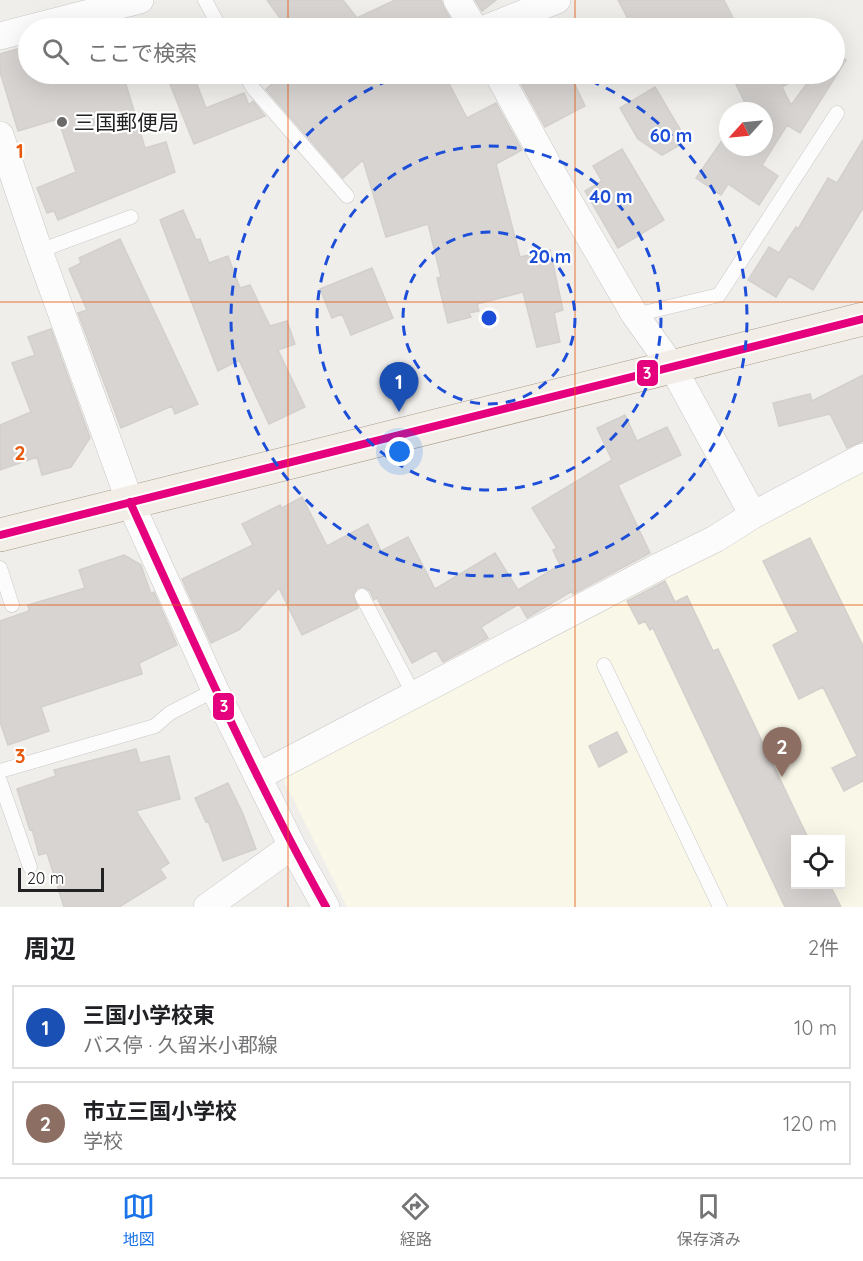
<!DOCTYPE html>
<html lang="ja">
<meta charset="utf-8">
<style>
body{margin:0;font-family:Quicksand,"Noto Sans JP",sans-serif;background:#f2f2f2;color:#202124}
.controls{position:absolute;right:18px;bottom:18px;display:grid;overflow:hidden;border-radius:0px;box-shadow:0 6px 24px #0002}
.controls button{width:54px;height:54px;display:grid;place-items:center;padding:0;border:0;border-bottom:2px solid #e0e0e0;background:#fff;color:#202124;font:30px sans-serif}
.compass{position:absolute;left:719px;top:102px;width:54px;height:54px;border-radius:50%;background:#fff;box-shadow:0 6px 24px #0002;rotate:243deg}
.scale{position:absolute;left:18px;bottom:15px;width:86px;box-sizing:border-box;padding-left:6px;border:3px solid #222;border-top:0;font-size:16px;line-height:21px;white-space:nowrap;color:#222;-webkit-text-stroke:4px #fff;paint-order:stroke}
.you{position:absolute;left:400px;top:452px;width:21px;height:21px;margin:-15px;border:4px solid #fff;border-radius:50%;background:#1a73e8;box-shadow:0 0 0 9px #1a73e833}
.badge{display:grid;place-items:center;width:39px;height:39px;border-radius:50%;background:#1a73e8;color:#fff;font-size:20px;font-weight:700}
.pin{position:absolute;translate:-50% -50px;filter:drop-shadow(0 2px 3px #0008)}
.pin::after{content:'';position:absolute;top:32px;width:21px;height:18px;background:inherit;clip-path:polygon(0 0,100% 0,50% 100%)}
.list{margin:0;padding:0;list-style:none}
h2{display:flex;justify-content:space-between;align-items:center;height:78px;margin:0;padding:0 24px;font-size:26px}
h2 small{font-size:20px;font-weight:400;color:#757577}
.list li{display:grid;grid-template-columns:39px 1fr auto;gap:18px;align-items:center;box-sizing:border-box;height:84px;margin:0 12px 12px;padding:0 12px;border:2px solid #e0e0e0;border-radius:0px}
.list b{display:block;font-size:22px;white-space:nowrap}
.list p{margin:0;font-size:20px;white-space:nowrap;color:#757577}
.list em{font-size:20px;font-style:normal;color:#757577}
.icon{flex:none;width:33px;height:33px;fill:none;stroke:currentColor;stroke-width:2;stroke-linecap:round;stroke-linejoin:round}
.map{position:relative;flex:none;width:863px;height:907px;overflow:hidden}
.search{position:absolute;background:#fff;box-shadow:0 6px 24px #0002;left:18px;right:18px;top:18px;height:66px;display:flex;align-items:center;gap:15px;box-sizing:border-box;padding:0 21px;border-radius:33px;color:#757577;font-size:22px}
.sheet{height:270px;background:#fff}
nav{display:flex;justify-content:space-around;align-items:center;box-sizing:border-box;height:84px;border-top:2px solid #e0e0e0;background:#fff;font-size:16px;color:#757577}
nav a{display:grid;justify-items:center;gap:3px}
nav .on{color:#1a73e8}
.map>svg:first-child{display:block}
</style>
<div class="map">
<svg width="863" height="907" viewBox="0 0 863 907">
<rect width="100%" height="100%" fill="#f0eeeb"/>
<path fill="#f8f7e8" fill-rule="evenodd" d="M863,468V907H347L284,781L287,773L729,544ZM796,840H840V884H796Z"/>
<path fill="#d7d4d2" stroke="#d3d0cc" stroke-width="1.5" d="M267,0H343L357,18L395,0H441L444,8L456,28H287Z
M475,0H496L482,11Z
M618,0H724L738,28H633Z
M28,46V74H123L145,148L166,142L175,172L58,220L54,211L47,213L37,188L76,172L58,119L18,131L0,72V54Z
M834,53L846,60L800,133L787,125L762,165L778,176L759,205L728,184L721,195L696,178L728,132V147H764V111H742L746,105L731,74H805L782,87L791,105L814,74H834Z
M166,74H193L206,108L244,93L249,105L253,101L265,116L194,144Z
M284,74H444L467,118L496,103L522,150L496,164L520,257L550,250L563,310L554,313L560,342L537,347L523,292L477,304L479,311L469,313L471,317L448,323L437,278L441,277L428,224L386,237L363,160L343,178L266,89Z
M516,74H570L585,106L545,127Z
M655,87L687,141L662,155L638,139L620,108Z
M863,140V208L813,290L789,276L776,297L748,280L769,247L779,253L796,227L798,229L828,178L837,183Z
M622,149L664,220L618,248L585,191L602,181L593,166Z
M183,210L196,240L200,239L209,263L228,256L240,288L250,285L270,326L287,321L295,344L278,350L305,407L269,424L239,360L218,371L160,220Z
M120,239L198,404L175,414L172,406L121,428L78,313L87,310L69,269L81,263L79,258Z
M372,268L393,318L351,335L342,314L332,318L320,289Z
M51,329L90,438L71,467L42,475L37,457L0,470V425L31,412L12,363L35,355L28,337Z
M863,375V441L847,448L830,414L779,426L773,403L810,394L812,401Z
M625,415L637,441L667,427L681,455L618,485L650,553L573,594L572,591L527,618L519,604L481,627L488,638L443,662L436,650L412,663L377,598L374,600L370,591L363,587L357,588L353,595L358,608L302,635L279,588L239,630L211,643L182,579L253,545L242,524L280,505L282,508L302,497L327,546L368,524L381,551L408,537L435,589L495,553L518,590L560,565L553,550L557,548L532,508L612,460L597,428Z
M810,538L863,646V781L844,791L832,768L857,756L823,687L799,699L773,645L798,632L763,561Z
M124,555L141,565L151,594L154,592L177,645L139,663L142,674L41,707L49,731L8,745L0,722V621L29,611L28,605L85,588L79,570Z
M665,581L675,602L687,596L713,651L718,649L809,840H795V885H830L841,907H785L653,628L650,630L645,621L639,624L627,601Z
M617,732L627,752L599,767L589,746Z
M136,749L140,763L169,756L180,799L136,811L169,863L160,869L166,878L119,907H64L47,853L39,855L32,829L30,830L17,789L56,776L54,770Z
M228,783L243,814L256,849L223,861L208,821L206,822L195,798Z"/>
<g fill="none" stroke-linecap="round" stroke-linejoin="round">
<defs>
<path id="service" d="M205,0L220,28
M245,74L253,88L347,196
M39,251L131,217
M635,315L719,295L837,113
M0,568L12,605
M362,596L414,695
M604,665L720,907
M0,771L155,726L170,713L215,690
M0,781L30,867"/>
<path id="minor" d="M457,0L474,28
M487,28L557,0
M0,36L140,0
M498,74L554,176L635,315L673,368L753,515
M0,135L39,251L130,502L215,690L292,846L326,907
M259,776L660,566L715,539L753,515L863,457
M207,907L292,846"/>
<path id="primary" d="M0,535L863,319"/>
</defs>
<use href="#service" stroke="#c9c8c7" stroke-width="15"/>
<use href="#minor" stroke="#c9c8c7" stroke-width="28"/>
<use href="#primary" stroke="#a79c86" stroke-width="34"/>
<use href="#service" stroke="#fdfcfc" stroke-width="14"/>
<use href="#minor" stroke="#fdfcfc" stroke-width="27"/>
<use href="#primary" stroke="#f3ede7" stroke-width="33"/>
<defs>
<path id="bus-1" d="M130,502C192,639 253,776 326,907
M0,535L863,319"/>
</defs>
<use href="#bus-1" stroke="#fff" stroke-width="12"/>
<use href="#bus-1" stroke="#e5007d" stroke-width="8"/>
</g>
<path fill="none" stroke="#e8590c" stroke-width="1.5" stroke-opacity="0.55" d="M288,0V28M575,0V28M288,74V907M575,74V907M0,302H863M0,605H863"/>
<g fill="none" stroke="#1d4ed8" stroke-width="3" stroke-dasharray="10 8">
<circle cx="489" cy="318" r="86"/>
<circle cx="489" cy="318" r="172"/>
<path d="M573 74A258 258 0 1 1 405 74"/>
</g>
<circle fill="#6a6968" stroke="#fff" stroke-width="2" cx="62" cy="122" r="6"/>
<g text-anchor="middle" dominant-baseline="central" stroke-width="4.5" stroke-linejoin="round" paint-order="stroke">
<g font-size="21" fill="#222" stroke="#fff" text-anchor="start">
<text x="74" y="122">三国郵便局</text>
</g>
</g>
<g font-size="20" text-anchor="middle" font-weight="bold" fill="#e8590c" stroke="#fff" stroke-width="4.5" stroke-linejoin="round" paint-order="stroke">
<text x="20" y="158">1</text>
<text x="20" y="460">2</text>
<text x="20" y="763">3</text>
</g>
<circle cx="489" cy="318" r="9" fill="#1d4ed8" stroke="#fff" stroke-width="3"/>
<g font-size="18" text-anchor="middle" font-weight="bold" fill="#1d4ed8" stroke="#fff" stroke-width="4.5" stroke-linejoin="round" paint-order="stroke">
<text x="671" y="142">60 m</text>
<text x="611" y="203">40 m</text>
<text x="550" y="263">20 m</text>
</g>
<g stroke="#fff" stroke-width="2">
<rect x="636" y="359" width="23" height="28" rx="6" fill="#e5007d"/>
<rect x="212" y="692" width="23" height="29" rx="6" fill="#e5007d"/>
</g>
<g font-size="16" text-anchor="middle" font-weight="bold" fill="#fff">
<text x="647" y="379">3</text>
<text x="224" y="712">3</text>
</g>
</svg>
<div class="controls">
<button><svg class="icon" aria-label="locate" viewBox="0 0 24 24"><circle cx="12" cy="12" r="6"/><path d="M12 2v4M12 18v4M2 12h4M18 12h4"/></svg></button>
</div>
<svg class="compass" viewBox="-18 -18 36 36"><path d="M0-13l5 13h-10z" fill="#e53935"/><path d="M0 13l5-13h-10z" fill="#757577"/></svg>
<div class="scale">20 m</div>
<div class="you"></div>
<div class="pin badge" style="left:399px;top:412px;background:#1a4fb4">1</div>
<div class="pin badge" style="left:782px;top:777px;background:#8d6e63">2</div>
<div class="search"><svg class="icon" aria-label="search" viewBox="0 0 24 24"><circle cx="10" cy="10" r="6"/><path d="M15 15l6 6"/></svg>ここで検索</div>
</div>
<section class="sheet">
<h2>周辺<small>2件</small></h2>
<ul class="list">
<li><span class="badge" style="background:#1a4fb4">1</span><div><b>三国小学校東</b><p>バス停 · 久留米小郡線</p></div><em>10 m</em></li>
<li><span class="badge" style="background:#8d6e63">2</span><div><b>市立三国小学校</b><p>学校</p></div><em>120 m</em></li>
</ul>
</section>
<nav>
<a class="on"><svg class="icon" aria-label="map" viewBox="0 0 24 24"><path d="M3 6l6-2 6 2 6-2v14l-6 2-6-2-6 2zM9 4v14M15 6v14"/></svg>地図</a>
<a><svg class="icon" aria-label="directions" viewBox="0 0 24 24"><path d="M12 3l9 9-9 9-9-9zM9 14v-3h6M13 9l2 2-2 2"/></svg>経路</a>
<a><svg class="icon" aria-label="saved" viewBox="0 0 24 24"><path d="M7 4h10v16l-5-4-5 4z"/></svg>保存済み</a>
</nav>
